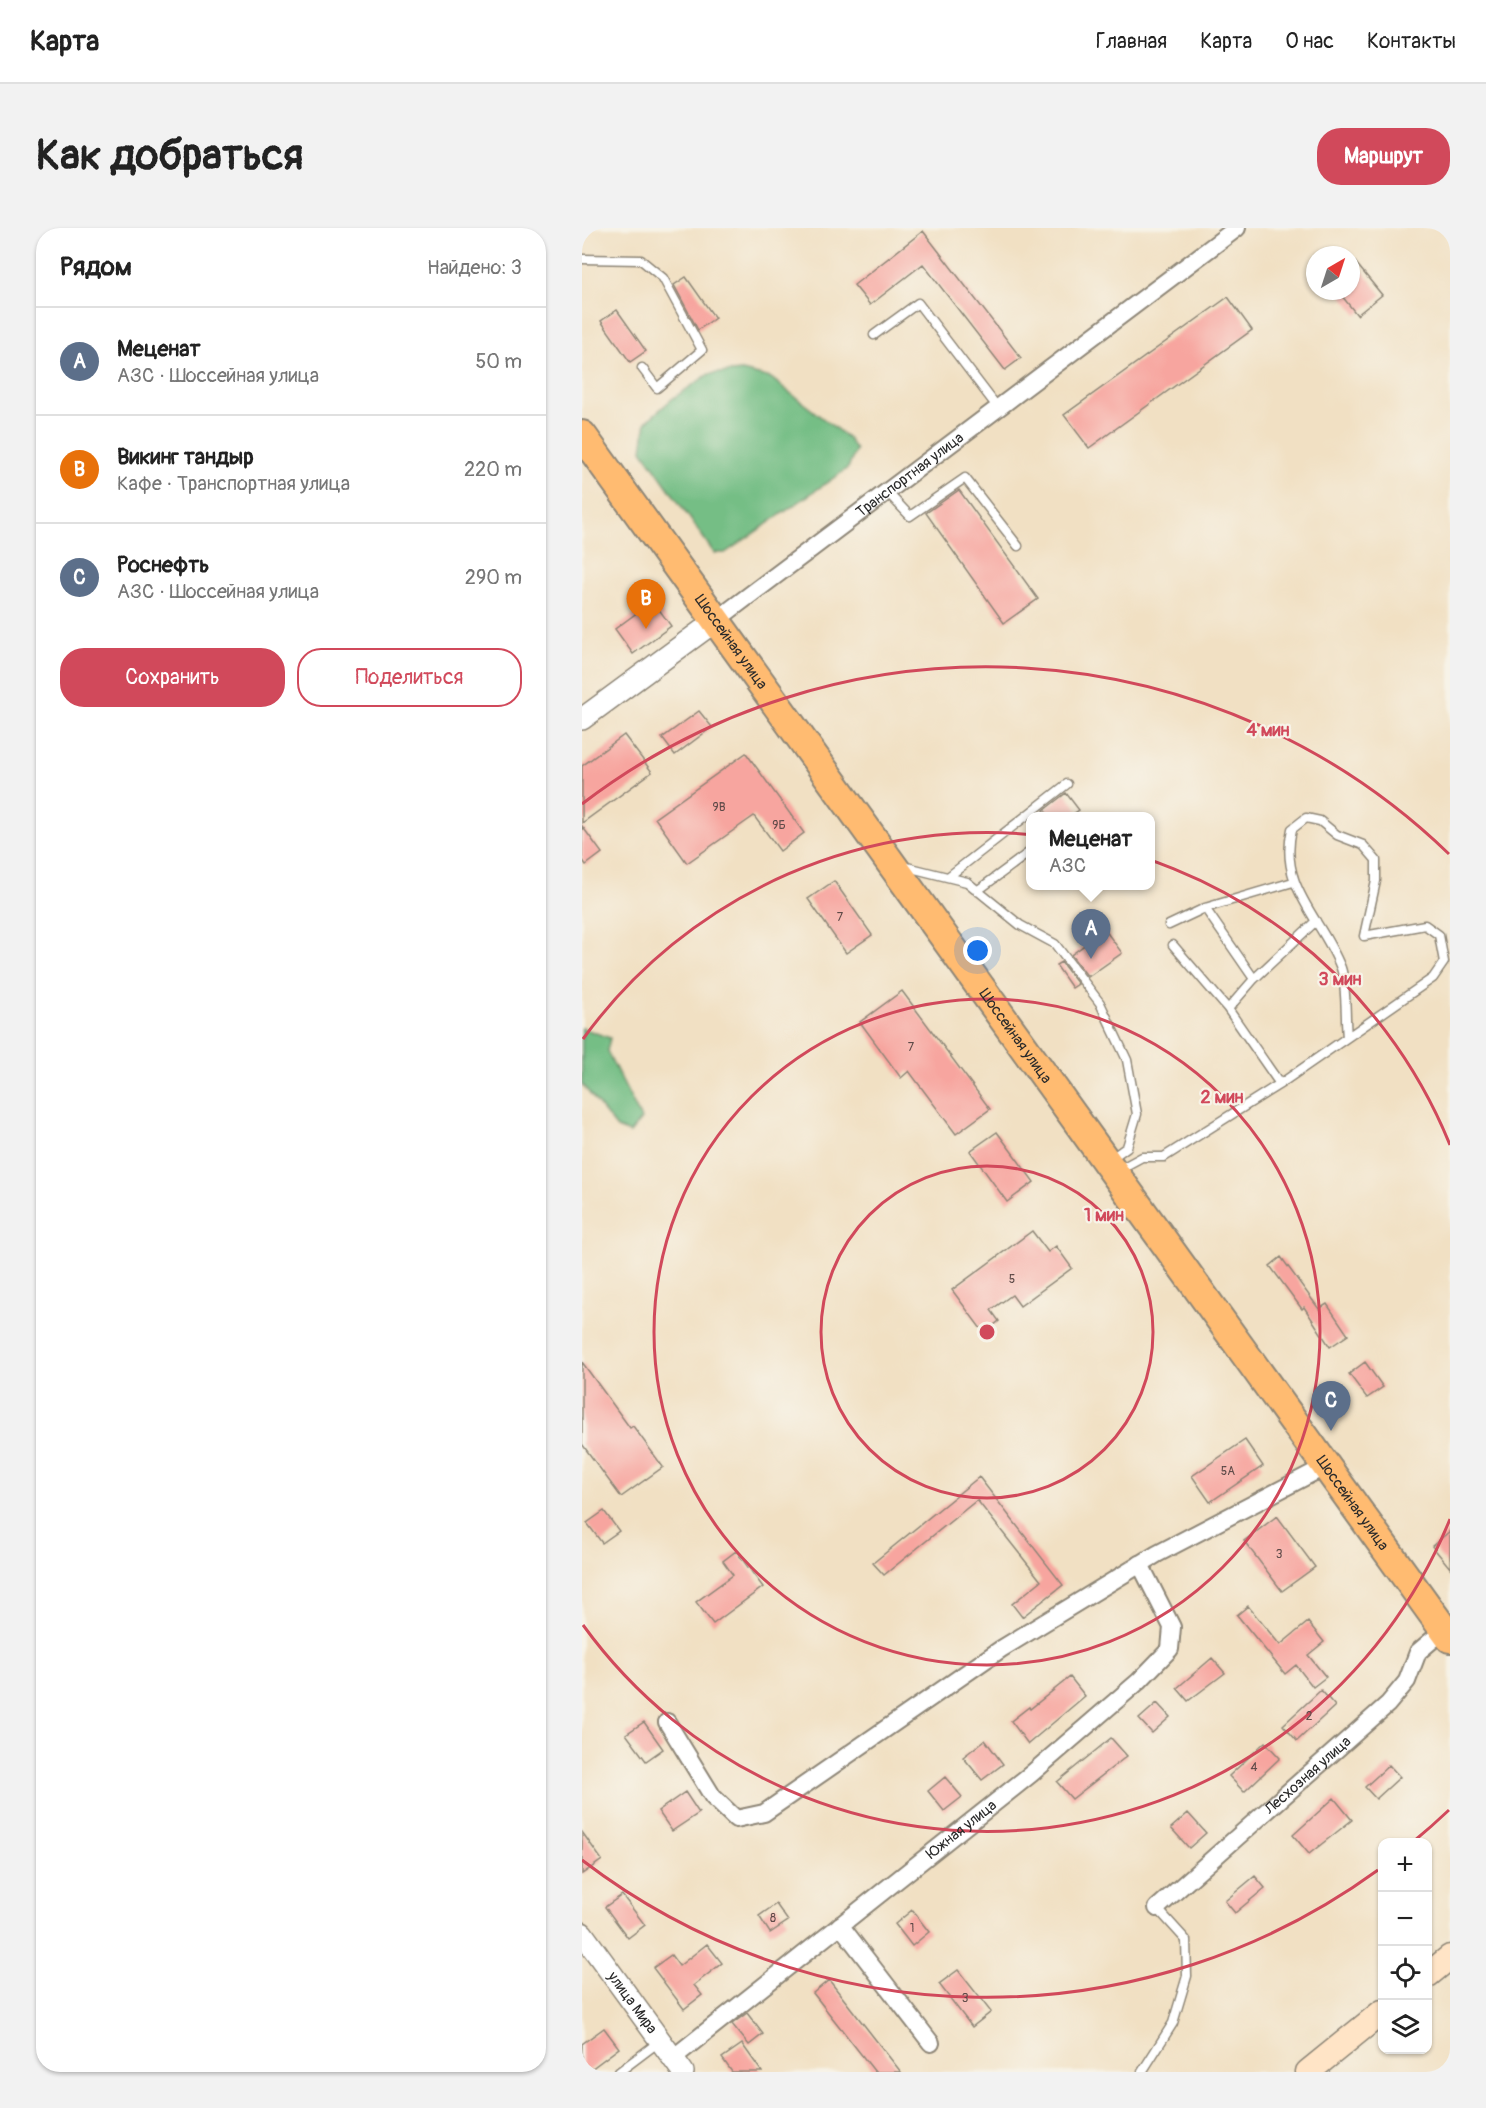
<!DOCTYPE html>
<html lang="ru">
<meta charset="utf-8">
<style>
body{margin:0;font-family:Pangolin,sans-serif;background:#f2f2f2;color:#222}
.controls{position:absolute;right:18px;bottom:18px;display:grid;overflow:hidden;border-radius:12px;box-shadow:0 2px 4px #0004}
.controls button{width:54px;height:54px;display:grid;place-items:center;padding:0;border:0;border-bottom:2px solid #e0e0e0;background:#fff;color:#222;font:30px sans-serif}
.compass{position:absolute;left:724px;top:18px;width:54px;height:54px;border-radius:50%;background:#fff;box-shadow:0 2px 4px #0004;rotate:39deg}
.you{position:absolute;left:396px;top:723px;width:21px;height:21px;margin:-15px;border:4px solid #fff;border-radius:50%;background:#1a73e8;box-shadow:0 0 0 9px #1a73e833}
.badge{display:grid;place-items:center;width:39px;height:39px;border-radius:50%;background:#d1495b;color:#fff;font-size:20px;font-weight:700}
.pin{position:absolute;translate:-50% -50px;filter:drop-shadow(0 2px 3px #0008)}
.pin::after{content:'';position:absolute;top:32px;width:21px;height:18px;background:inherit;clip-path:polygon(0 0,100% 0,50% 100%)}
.popup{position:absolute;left:444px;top:584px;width:129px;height:78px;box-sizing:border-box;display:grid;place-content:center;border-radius:12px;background:#fff;filter:drop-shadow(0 2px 4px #0005);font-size:20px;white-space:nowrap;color:#767676}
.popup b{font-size:22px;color:#222}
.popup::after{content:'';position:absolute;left:50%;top:100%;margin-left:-12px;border:12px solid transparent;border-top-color:#fff}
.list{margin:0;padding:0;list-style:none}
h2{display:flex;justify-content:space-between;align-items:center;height:78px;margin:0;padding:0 24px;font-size:26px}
h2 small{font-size:20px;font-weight:400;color:#767676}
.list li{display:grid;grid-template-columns:39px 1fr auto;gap:18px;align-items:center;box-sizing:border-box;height:108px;padding:0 24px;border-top:2px solid #e0e0e0}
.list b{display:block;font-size:22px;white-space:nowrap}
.list p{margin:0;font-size:20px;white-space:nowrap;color:#767676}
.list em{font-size:20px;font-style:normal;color:#767676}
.actions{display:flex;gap:12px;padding:18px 24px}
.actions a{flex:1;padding:14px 0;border:2px solid #d1495b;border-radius:24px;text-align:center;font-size:21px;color:#d1495b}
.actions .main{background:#d1495b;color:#fff}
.icon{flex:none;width:33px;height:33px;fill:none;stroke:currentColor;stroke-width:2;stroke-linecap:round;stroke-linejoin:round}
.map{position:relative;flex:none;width:868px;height:1844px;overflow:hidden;border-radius:24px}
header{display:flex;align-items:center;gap:36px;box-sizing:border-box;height:84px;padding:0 30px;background:#fff;border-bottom:2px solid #e0e0e0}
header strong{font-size:28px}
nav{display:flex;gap:33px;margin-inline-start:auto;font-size:21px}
.intro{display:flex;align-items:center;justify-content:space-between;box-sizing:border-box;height:144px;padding:0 36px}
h1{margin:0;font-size:42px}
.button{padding:15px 27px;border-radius:24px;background:#d1495b;color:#fff;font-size:21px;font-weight:700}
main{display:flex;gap:36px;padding:0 36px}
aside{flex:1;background:#fff;border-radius:24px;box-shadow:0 2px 4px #0004}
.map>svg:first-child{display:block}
</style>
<header>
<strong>Карта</strong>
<nav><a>Главная</a><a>Карта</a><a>О нас</a><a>Контакты</a></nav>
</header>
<div class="intro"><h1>Как добраться</h1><a class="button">Маршрут</a></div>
<main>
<aside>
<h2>Рядом<small>Найдено: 3</small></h2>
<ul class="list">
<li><span class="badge" style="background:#5c6f8a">A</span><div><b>Меценат</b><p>АЗС · Шоссейная улица</p></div><em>50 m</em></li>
<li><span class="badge" style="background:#e8710a">B</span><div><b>Викинг тандыр</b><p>Кафе · Транспортная улица</p></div><em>220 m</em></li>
<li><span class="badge" style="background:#5c6f8a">C</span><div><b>Роснефть</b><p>АЗС · Шоссейная улица</p></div><em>290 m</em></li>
</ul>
<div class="actions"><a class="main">Сохранить</a><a>Поделиться</a></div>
</aside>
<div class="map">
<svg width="868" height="1844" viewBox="0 0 868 1844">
<rect width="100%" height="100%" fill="#f7f3e8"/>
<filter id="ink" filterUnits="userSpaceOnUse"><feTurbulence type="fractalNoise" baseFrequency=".0167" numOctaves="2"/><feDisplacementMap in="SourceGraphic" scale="12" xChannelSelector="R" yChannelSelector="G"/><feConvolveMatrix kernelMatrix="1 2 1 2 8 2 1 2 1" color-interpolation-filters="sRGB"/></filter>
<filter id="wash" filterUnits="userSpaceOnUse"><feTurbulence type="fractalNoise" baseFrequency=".008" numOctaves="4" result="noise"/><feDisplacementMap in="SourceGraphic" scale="24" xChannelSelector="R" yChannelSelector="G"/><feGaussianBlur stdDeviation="1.35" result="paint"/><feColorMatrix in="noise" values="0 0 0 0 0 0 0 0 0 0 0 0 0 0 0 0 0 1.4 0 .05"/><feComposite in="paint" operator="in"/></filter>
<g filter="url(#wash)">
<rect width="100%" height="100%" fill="#f1e0c3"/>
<path fill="#75be85" stroke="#507458" stroke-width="1.5" d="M160,143L189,150L266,210L274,222L266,240L143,325H132L60,222L64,194L90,171L127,146Z
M0,800L28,810L25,823L59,891L48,905L35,900L0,856Z"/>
<g id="blocks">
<path fill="#f7a59f" d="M341,3L439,130L423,142L341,36L288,77L272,57Z
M769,29L800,67L775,87L756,63H769Z
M104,49L133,90L116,102L92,57Z
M646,69L670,102L507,220L482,187Z
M35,82L64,123L48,134L19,93Z
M377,262L456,371L422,395L344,285Z
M71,373L89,398L51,426L33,401Z
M117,483L130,499L93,527L80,510Z
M42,507L70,544L0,595V538Z
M164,525L222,605L198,623L172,588L105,635L73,590Z
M484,565L497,582L488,588H467L462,582Z
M0,598L20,625L4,637L0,631Z
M252,653L290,707L264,725L226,671Z
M523,702L540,725L506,749L489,727Z
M479,734L496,756L490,760L474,737Z
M320,763L408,881L374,906L327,843L319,850L278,794Z
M415,904L452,954L425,974L388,923Z
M450,1003L466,1024L474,1018L490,1040L438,1078L430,1067L409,1082L417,1093L402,1105L370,1062Z
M699,1029L737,1081L745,1076L766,1107L748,1119L722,1079L720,1081L688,1038Z
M0,1134L48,1200L51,1198L81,1239L39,1269L0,1216Z
M783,1134L801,1159L785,1170L767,1146Z
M663,1212L681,1238L628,1274L610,1248Z
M397,1249L481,1357L440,1389L430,1376L459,1353L395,1272L302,1347L291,1335Z
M22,1283L37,1303L20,1315L5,1295Z
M695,1288L733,1339L700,1363L662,1313Z
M868,1303V1340L850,1318Z
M154,1323L181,1359L131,1396L114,1374L151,1347L141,1333Z
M666,1378L698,1417L726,1394L742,1414L726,1427L744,1449L731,1459L714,1437L703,1446L655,1387Z
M630,1430L643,1445L606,1473L595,1460Z
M488,1449L503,1468L446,1516L429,1493L447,1479L448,1481Z
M739,1462L753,1478L715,1513L701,1497Z
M575,1475L588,1489L570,1505L557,1491Z
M62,1494L81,1521L64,1533L44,1506Z
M529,1510L545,1528L490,1571L475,1554Z
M403,1512L421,1536L400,1552L381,1529Z
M683,1514L698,1530L662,1564L647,1548Z
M807,1537L818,1549L794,1571L783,1559Z
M363,1549L380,1569L362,1583L346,1563Z
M103,1564L117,1585L90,1603L76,1583Z
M752,1570L770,1592L727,1626L711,1607Z
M606,1585L624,1605L607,1620L589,1600Z
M0,1604L20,1632L0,1646Z
M673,1648L683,1660L653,1685L643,1673Z
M40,1667L63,1697L46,1710L23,1679Z
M194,1676L206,1693L188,1705L177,1688Z
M330,1682L347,1704L330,1718L313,1696Z
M125,1716L140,1735L112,1757L120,1767L102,1781L71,1740L89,1727L97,1738Z
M376,1742L409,1784L390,1799L357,1756Z
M247,1752L293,1811L319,1844H293L231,1765Z
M165,1785L181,1806L167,1817L150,1796Z
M22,1800L37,1820L5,1844H0V1816Z
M160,1816L180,1844H150L140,1830Z"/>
</g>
</g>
<g filter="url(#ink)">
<use href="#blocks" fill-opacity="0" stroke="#8e8677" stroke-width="1.5"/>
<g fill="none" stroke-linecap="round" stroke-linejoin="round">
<defs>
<path id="service" d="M0,31L59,32L81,50L120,122L75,160L60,140
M292,107L336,75L416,180
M305,264L328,288L383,250L436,318
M321,638L385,654L438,697L473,716L518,775L545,832L555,886L545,919L527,932
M366,649L485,556
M395,663L449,623
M623,680L672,751
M587,697L623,680L711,654
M591,717L646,781L698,856
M646,781L672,751L734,693
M536,942L560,929H582L693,859L698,856L851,750L862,734L857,707L843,697L782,708L794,653V632L781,617L755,607L738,593L724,590L710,601C696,659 740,690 759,740C765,757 763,791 765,809
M37,1844L78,1813
M560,1844L591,1795L605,1748L604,1712L575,1680"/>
<g id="minor">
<path id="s1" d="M136,391L655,0"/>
<path d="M85,1494L131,1569L154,1591L182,1585L419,1421L575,1326L744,1238"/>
<path id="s2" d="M575,1680L806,1476L825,1453L836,1424L862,1402"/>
<path d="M258,1697L349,1815"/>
<path id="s3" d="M91,1830L449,1546L557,1453L588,1421L590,1399L558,1336"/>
</g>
<g id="tertiary">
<path d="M0,491L136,391"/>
<path id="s4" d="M0,1705L101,1844"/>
</g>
<path id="secondary" d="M846,1747L868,1729
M726,1844L800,1784"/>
<g id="trunk">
<path id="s5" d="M0,207L868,1410"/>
</g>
</defs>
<use href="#service" stroke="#8e8677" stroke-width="11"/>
<use href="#minor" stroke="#8e8677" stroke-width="20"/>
<use href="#tertiary" stroke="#8e8677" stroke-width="24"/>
<use href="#secondary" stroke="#8e8677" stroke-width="27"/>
<use href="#trunk" stroke="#8e8677" stroke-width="32"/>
<use href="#service" stroke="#fff" stroke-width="8"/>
<use href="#minor" stroke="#fff" stroke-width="16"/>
<use href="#tertiary" stroke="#fff" stroke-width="21"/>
<use href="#secondary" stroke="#ffe4c6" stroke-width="24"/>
<use href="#trunk" stroke="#ffbb71" stroke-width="28"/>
</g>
</g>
<g fill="none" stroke="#d1495b" stroke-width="3">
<circle cx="405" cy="1104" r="166"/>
<circle cx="405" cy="1104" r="333"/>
<path d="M868 1291A499 499 0 0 1 1 1397M1 811A499 499 0 0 1 868 917"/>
<path d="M867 1582A665 665 0 0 1 832 1613M796 1642A665 665 0 0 1 0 1632M0 576A665 665 0 0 1 867 626"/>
</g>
<g text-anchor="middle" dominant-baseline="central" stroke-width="4.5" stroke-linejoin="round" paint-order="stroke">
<g font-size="12" fill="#5e4a48">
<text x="137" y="579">9В</text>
<text x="197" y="597">9Б</text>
<text x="258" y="689">7</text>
<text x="329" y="819">7</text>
<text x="430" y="1051">5</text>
<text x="646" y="1243">5А</text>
<text x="697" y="1326">3</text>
<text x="727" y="1488">2</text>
<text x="672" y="1539">4</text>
<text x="191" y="1690">8</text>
<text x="330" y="1700">1</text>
<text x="383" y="1770">3</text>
</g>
<g font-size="15" fill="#2b2b2b" stroke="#f7f3e8">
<text stroke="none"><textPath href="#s1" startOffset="240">Транспортная улица</textPath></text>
<text stroke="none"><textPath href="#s5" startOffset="255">Шоссейная улица</textPath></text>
<text stroke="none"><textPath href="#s5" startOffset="741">Шоссейная улица</textPath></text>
<text stroke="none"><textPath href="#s5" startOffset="1317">Шоссейная улица</textPath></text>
<text stroke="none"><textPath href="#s2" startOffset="201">Лесхозная улица</textPath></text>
<text stroke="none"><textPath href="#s3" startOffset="368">Южная улица</textPath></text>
<text stroke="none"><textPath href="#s4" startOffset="86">улица Мира</textPath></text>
</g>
</g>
<circle cx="405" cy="1104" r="9" fill="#d1495b" stroke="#f7f3e8" stroke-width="3"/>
<g font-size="18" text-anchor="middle" font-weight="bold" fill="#d1495b" stroke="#f7f3e8" stroke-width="4.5" stroke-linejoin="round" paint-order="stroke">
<text x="686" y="508">4 мин</text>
<text x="758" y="757">3 мин</text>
<text x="640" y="875">2 мин</text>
<text x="522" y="993">1 мин</text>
</g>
</svg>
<div class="controls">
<button>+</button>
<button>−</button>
<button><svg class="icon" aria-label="locate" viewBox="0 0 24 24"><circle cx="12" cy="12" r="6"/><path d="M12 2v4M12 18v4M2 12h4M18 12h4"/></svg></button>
<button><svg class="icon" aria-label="layers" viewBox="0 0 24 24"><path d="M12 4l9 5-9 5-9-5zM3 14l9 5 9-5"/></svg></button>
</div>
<svg class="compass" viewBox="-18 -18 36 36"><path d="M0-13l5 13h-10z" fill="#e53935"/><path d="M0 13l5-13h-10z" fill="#767676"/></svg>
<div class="you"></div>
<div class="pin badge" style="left:509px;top:731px;background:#5c6f8a">A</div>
<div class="popup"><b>Меценат</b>АЗС</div>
<div class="pin badge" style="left:64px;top:401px;background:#e8710a">B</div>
<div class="pin badge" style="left:749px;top:1203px;background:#5c6f8a">C</div>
</div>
</main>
